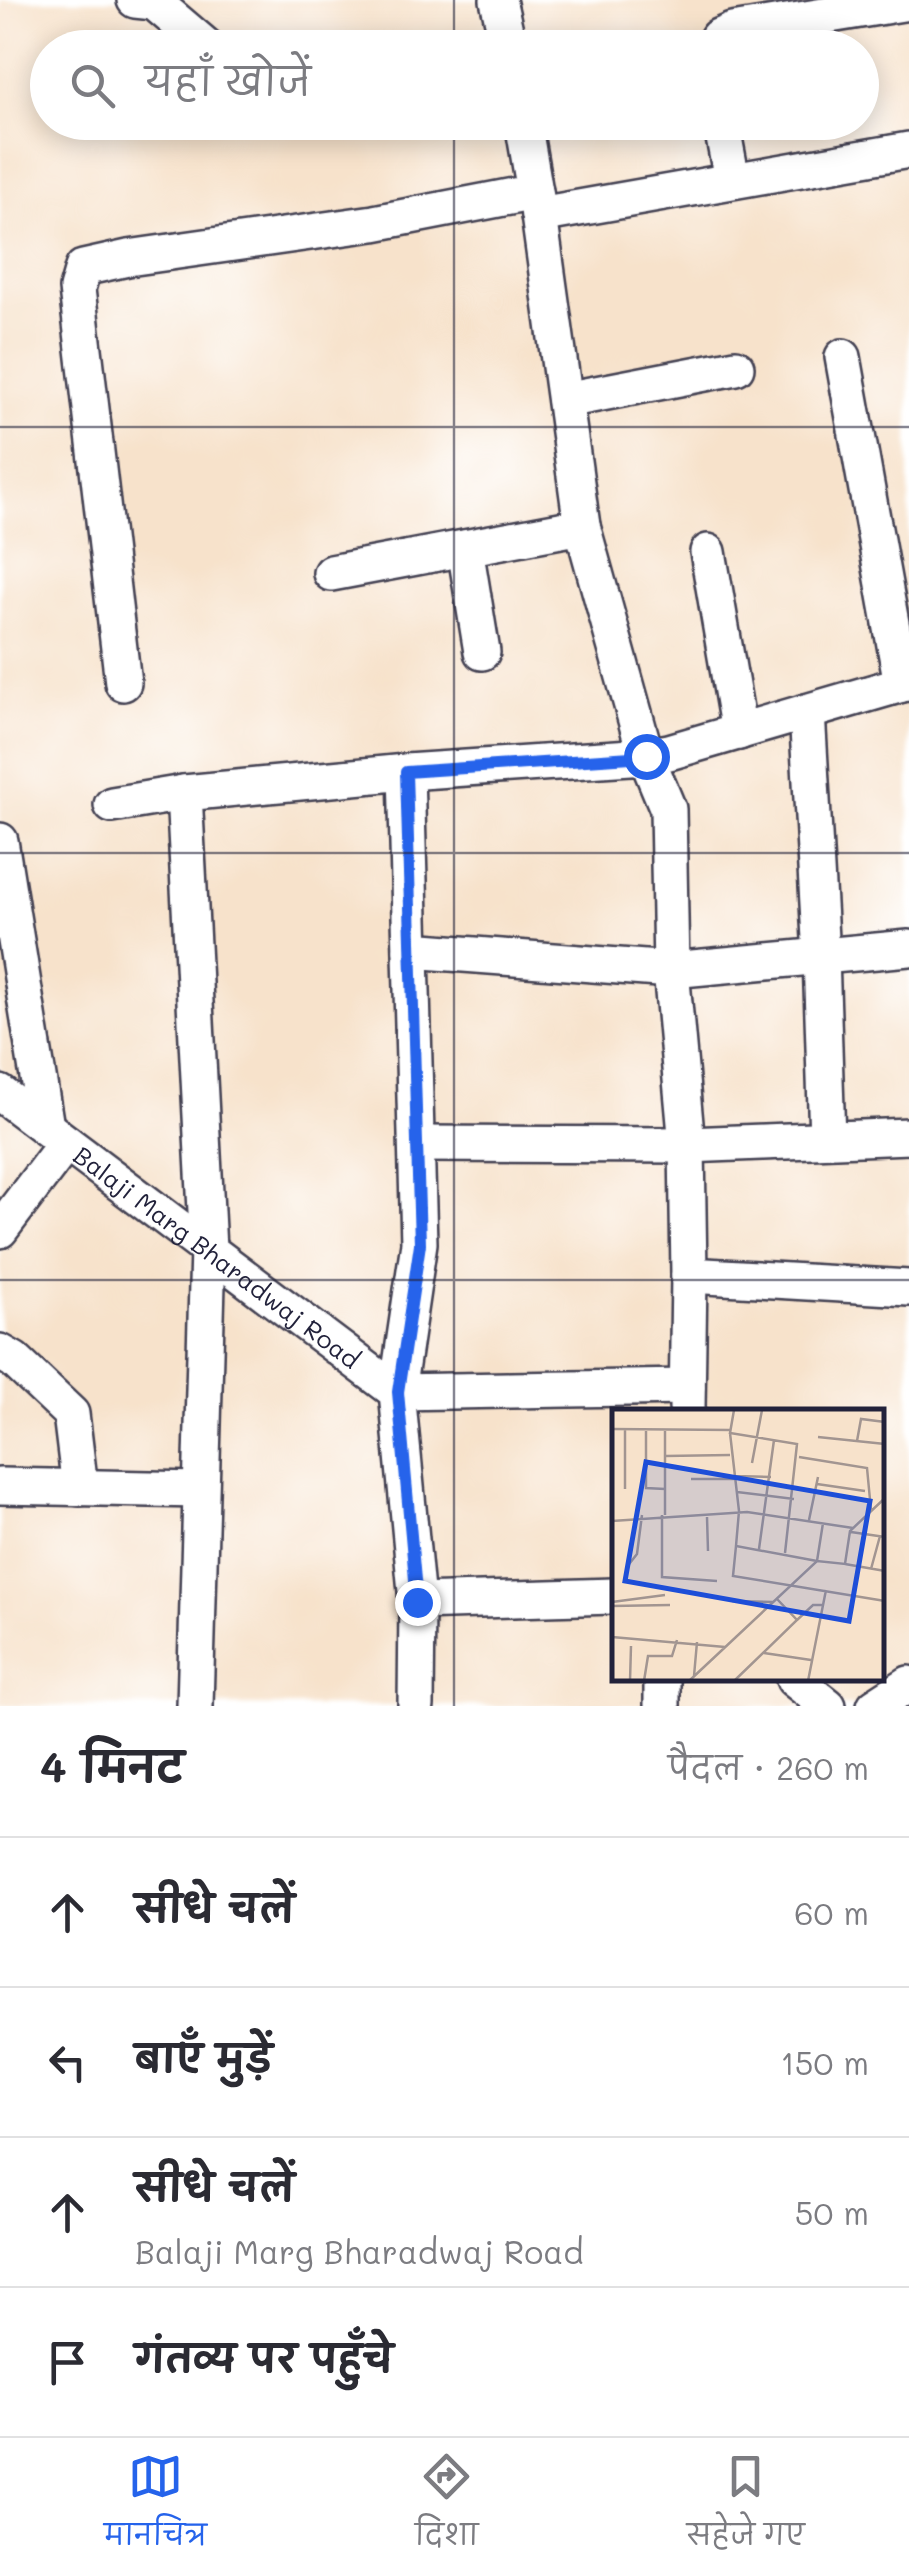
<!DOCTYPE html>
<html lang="hi">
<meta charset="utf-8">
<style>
body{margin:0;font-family:Mali,"Playpen Sans Deva",sans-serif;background:#f7f7f7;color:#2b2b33}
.stop{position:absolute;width:30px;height:30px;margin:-22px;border:8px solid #2563eb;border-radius:50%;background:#fff}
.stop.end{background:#2563eb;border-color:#fff;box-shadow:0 2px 10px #0008}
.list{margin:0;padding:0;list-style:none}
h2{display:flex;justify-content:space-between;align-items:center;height:130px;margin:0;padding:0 40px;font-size:42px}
h2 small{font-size:32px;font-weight:400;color:#7c7c81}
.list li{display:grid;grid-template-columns:65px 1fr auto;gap:30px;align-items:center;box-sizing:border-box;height:150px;padding:0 40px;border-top:2px solid #e1e1e2}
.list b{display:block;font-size:38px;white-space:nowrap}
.list p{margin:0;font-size:32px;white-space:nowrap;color:#7c7c81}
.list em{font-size:32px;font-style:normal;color:#7c7c81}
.icon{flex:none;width:55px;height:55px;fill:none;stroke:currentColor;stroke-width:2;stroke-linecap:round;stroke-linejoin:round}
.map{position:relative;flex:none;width:909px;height:1706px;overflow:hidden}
.search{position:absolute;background:#fff;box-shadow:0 5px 25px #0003;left:30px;right:30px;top:30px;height:110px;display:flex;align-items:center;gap:25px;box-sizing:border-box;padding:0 35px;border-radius:55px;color:#7c7c81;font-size:38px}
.sheet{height:730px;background:#fff}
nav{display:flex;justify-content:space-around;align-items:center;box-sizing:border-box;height:140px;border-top:2px solid #e1e1e2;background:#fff;font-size:28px;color:#7c7c81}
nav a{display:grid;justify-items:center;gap:5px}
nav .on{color:#2563eb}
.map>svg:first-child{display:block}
</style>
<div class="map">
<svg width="909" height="1706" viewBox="0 0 909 1706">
<rect width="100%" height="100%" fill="#fff"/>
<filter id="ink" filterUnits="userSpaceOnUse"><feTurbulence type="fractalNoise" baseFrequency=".01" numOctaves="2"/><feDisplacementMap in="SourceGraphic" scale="20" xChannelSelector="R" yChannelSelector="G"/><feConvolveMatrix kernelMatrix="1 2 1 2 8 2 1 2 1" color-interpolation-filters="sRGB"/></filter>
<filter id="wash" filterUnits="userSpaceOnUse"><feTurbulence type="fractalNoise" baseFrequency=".0048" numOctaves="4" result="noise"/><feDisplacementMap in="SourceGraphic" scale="40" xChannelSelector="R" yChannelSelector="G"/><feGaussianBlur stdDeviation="2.25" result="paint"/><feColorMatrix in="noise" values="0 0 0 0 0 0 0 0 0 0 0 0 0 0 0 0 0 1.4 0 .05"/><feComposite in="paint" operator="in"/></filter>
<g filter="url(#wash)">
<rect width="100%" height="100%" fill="#f7e2cb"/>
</g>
<g filter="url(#ink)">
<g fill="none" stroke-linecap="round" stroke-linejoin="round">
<defs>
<g id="minor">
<path d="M135,0L154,2L208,48"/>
<path d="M498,0L509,48"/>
<path d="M711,48L718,37L732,31L909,2"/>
<path d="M523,122L539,215L582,526L646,756L668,809L671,970L687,1145L689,1275L687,1408"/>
<path d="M721,122L732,180"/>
<path d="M539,215L909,150"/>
<path d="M843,357L902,684"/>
<path d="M565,400L736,367"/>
<path d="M465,548L482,652"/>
<path d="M708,552L739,732"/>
<path d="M331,573L582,526"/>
<path d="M123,683L77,289L83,268L128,258L374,223L535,192"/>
<path d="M807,712L821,956L827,1139"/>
<path d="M112,805L184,793"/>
<path d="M0,841L46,1127"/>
<path d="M411,950L671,970L909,948"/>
<path id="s1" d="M0,1093L397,1392L417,1602L614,1596"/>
<path d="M417,1144L687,1145L909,1136"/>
<path d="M0,1230L66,1143"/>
<path d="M689,1275L909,1288"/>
<path d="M0,1352L14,1360L71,1414L80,1488"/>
<path d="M687,1387L397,1392L419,1243L406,772L646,756L669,752L909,682"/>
<path d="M0,1486L200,1490"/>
<path d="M662,1679V1706"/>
<path d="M794,1679L828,1706"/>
<path d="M195,1706L208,1249L184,793L406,772"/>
<path d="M416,1706L417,1602"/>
<path d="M875,1706L909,1684"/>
</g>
</defs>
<use href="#minor" stroke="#423f51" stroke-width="40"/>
<use href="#minor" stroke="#fff" stroke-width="35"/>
</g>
</g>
<g fill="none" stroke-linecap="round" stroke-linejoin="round" filter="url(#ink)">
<path stroke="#2563eb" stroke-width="12" d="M417,1602L398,1392L420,1244L406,772L646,756"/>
</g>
<path fill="none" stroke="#22223b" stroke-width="2.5" stroke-opacity="0.55" d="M454,0V48M454,122V1706M0,427H909M0,853H909M0,1280H909"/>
<g text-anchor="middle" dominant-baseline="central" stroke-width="10" stroke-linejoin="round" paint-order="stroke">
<g font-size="25" fill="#22223b" stroke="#fff">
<text stroke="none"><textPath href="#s1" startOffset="272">Balaji Marg Bharadwaj Road</textPath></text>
</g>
</g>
<g transform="translate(612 1409)">
<rect width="272" height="272" fill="#f7e2cb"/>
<path fill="none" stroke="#a29591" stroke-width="2.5" d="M122,1L118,24L185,35L173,144M0,20L119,21M13,20V80M34,20V79L53,80M53,20V106M118,24L127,102L124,137L205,152L211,114M206,28L273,35M245,32L249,10L273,13M53,47L118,46M187,48L255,59L259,101M140,54L150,1M123,67L159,68M79,70H124M205,75L253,82M125,83L182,90M50,106V168L105,172M95,108L96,142M197,111L206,68M0,112L135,103L241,119M239,123L273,128M124,137L121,167L273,192M147,140L162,31M233,155L273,162M14,159L25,145L30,106M259,160L268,127M120,192L161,193M0,193L53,186M0,197L58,196M185,211L201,196H210M0,228L113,238M152,244L199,251M82,267L85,233M18,272L19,237M32,272L36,247H60L65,231M77,272L205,152L233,155L238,122L273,89M122,272L185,211L165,190M196,272L214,181"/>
<path fill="#1d4ed8" fill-opacity="0.15" stroke="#1d4ed8" stroke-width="5" d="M34,53L258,92L237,212L13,172Z"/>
<rect width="272" height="272" fill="none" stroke="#22223b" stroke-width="5"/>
</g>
</svg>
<div class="stop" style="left:646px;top:756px"></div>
<div class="stop end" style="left:417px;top:1602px"></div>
<div class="search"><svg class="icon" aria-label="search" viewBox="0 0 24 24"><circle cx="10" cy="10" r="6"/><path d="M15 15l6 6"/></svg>यहाँ खोजें</div>
</div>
<section class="sheet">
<h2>4 मिनट<small>पैदल · 260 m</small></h2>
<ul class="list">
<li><svg class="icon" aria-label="ahead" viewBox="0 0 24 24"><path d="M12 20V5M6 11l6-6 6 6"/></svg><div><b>सीधे चलें</b></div><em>60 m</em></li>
<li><svg class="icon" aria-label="left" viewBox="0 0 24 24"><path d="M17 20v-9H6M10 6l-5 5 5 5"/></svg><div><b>बाएँ मुड़ें</b></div><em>150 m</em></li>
<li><svg class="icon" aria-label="ahead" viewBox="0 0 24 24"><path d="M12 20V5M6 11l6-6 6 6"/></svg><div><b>सीधे चलें</b><p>Balaji Marg Bharadwaj Road</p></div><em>50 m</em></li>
<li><svg class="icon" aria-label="arrive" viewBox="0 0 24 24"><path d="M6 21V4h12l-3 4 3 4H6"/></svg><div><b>गंतव्य पर पहुँचे</b></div></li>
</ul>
</section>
<nav>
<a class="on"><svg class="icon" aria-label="map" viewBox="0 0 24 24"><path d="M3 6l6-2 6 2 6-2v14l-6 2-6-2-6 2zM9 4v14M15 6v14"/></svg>मानचित्र</a>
<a><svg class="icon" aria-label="directions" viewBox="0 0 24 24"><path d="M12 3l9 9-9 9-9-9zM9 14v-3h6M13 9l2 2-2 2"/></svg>दिशा</a>
<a><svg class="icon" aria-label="saved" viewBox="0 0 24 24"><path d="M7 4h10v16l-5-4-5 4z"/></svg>सहेजे गए</a>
</nav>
